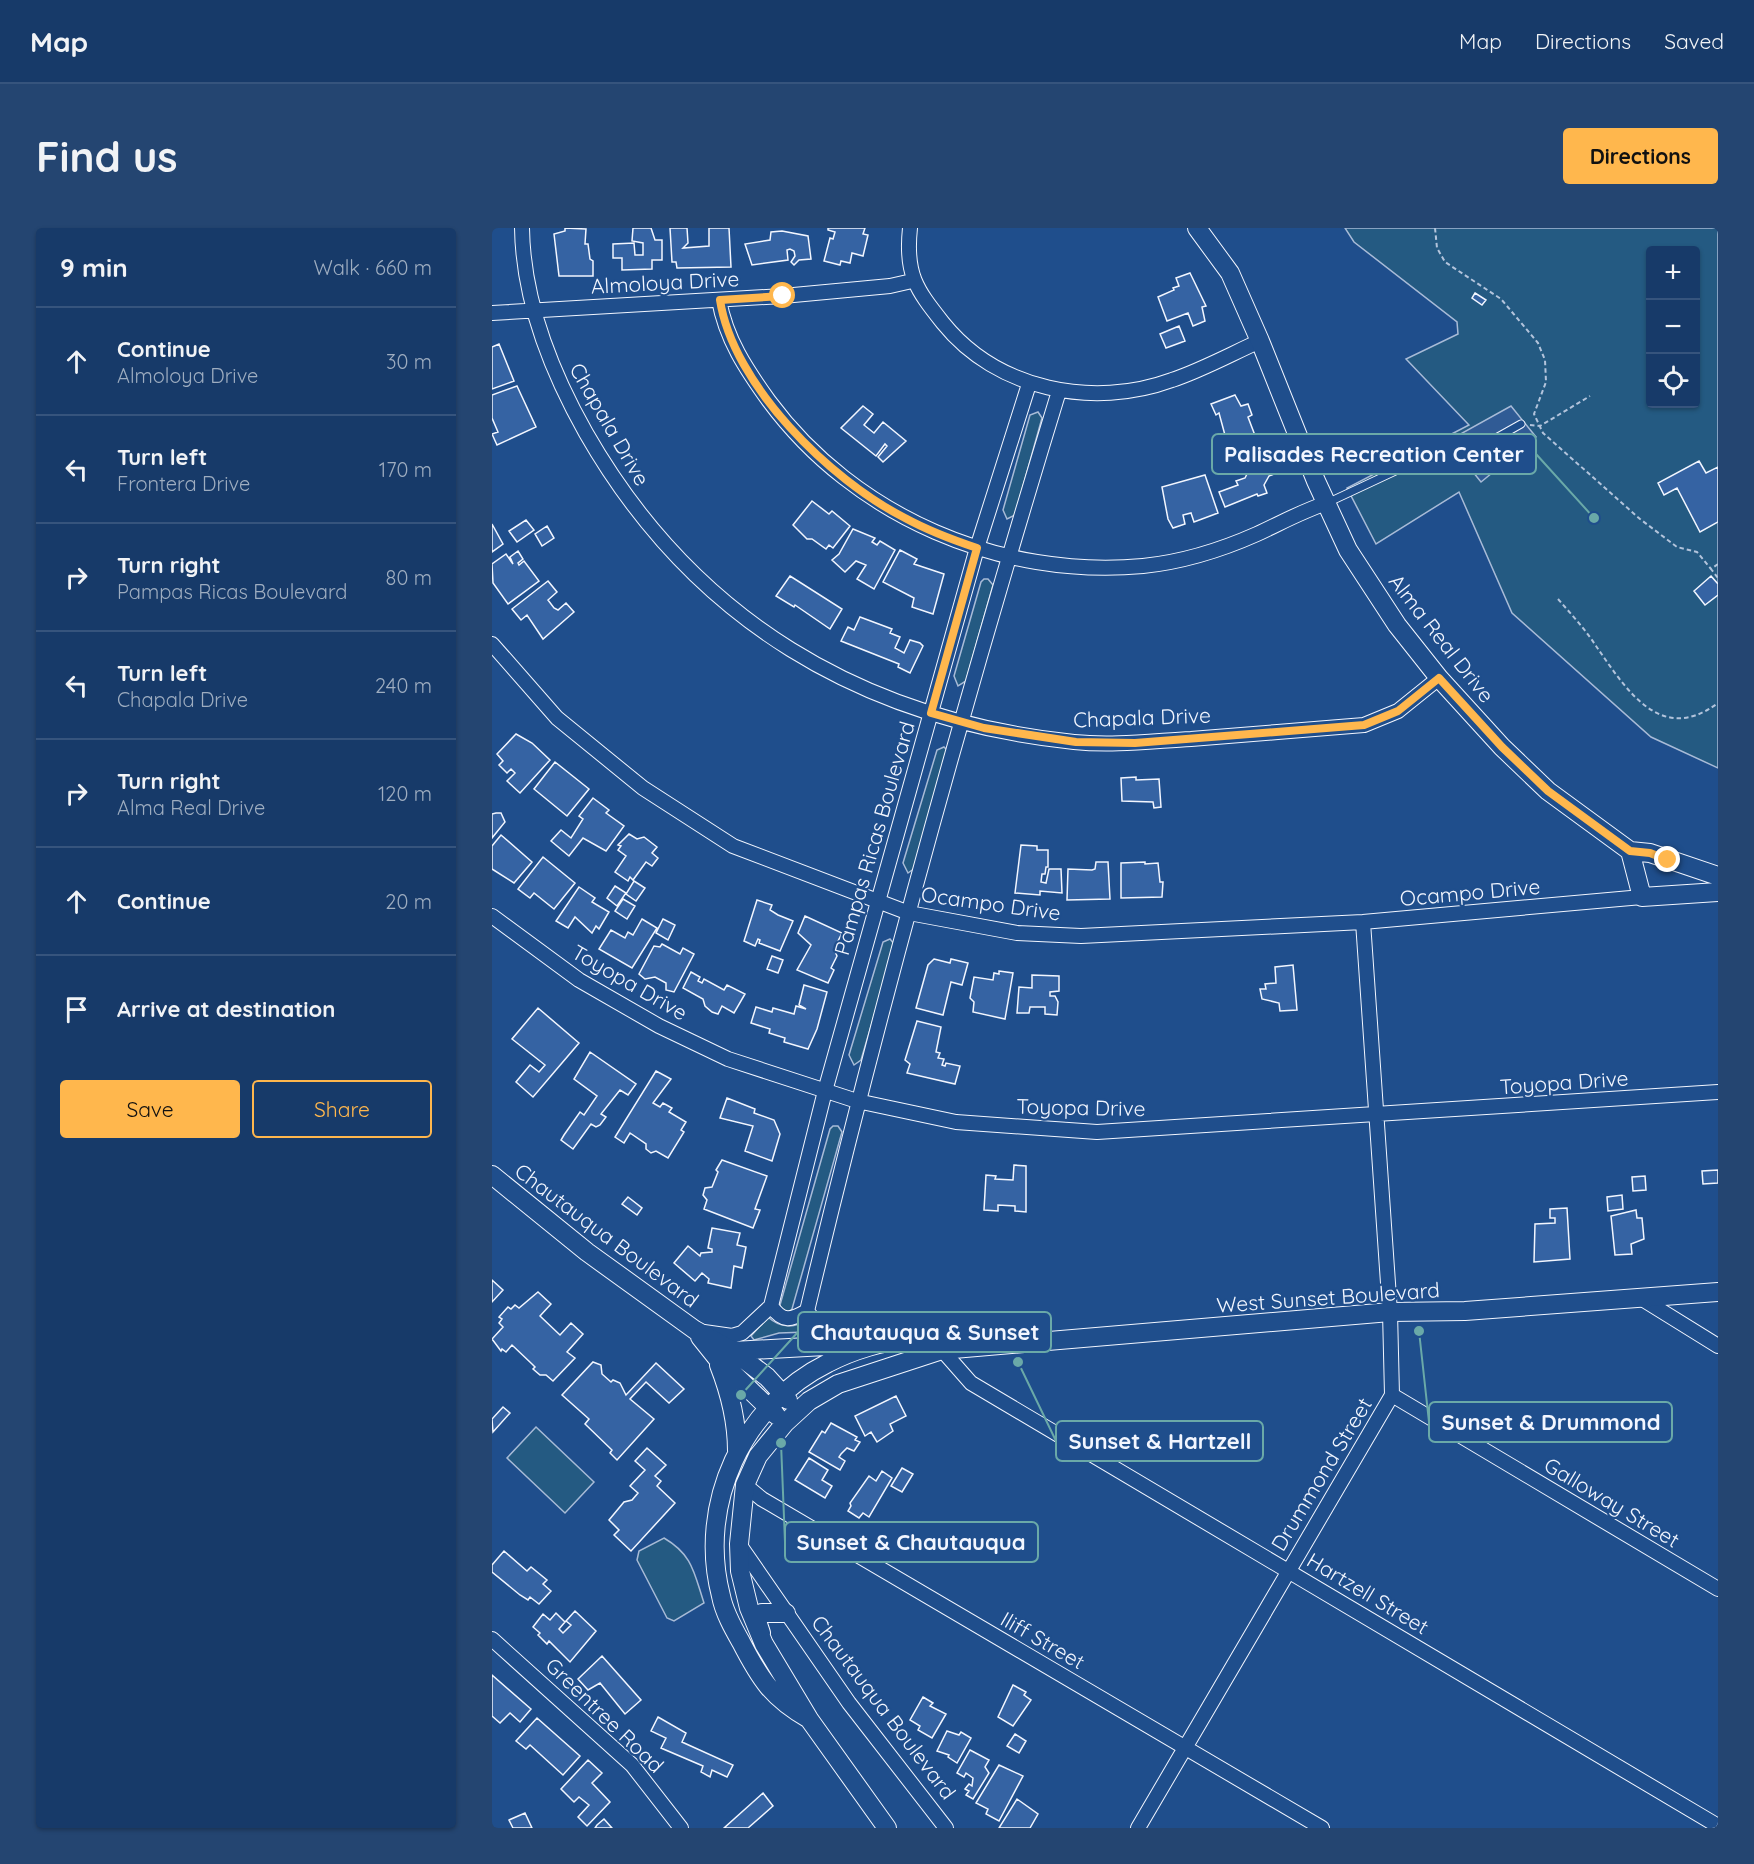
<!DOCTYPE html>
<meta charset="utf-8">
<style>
body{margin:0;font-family:Quicksand,sans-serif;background:#244571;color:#f1f3f6}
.controls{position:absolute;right:18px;top:18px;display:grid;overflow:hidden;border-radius:6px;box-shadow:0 2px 4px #0004}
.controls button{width:54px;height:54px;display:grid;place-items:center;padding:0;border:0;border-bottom:2px solid #36547d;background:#173a69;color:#f1f3f6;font:30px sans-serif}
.stop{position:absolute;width:18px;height:18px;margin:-14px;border:4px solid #ffb74d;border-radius:50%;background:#fff}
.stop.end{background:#ffb74d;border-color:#fff;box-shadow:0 2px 6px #0008}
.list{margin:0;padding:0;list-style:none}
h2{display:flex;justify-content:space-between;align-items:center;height:78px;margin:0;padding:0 24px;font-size:26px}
h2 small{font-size:20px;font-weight:400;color:#9eadc0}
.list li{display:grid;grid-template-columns:39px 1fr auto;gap:18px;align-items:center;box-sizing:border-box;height:108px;padding:0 24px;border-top:2px solid #36547d}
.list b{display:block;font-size:22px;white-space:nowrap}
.list p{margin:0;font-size:20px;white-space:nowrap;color:#9eadc0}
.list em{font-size:20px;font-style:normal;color:#9eadc0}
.actions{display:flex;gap:12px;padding:18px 24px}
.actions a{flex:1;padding:14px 0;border:2px solid #ffb74d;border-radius:6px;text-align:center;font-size:21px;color:#ffb74d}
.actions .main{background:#ffb74d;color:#111}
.icon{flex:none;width:33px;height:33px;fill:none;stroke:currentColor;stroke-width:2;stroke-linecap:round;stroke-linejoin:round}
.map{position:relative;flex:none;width:1226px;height:1600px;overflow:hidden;border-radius:6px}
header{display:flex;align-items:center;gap:36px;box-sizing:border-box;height:84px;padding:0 30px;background:#173a69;border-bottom:2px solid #36547d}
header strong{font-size:28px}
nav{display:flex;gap:33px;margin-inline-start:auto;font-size:21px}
.intro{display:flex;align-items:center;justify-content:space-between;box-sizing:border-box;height:144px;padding:0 36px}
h1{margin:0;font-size:42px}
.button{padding:15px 27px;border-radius:6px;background:#ffb74d;color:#111;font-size:21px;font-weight:700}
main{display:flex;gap:36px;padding:0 36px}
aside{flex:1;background:#173a69;border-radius:6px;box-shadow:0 2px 4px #0004}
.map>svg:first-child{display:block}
</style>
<header>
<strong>Map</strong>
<nav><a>Map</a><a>Directions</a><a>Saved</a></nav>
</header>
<div class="intro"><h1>Find us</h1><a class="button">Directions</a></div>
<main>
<aside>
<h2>9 min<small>Walk · 660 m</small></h2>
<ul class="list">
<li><svg class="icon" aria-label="ahead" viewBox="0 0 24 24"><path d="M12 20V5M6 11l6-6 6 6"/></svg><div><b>Continue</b><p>Almoloya Drive</p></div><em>30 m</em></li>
<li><svg class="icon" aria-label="left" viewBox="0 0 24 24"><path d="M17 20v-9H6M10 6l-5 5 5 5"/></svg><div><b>Turn left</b><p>Frontera Drive</p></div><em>170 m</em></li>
<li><svg class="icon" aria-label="right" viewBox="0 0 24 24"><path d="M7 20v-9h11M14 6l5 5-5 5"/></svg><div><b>Turn right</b><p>Pampas Ricas Boulevard</p></div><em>80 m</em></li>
<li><svg class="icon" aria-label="left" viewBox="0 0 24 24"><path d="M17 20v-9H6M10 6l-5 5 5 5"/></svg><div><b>Turn left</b><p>Chapala Drive</p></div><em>240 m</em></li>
<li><svg class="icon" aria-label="right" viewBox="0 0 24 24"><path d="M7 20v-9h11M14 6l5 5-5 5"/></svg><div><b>Turn right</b><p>Alma Real Drive</p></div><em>120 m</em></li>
<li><svg class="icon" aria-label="ahead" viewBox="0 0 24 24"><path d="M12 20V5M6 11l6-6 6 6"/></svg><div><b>Continue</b></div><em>20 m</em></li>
<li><svg class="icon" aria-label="arrive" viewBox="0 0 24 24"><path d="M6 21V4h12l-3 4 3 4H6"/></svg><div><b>Arrive at destination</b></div></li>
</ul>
<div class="actions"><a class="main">Save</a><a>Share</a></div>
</aside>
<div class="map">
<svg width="1226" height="1600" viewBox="0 0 1226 1600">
<rect width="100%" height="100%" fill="#1f4e8c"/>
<path fill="#245a82" stroke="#a8bbd7" stroke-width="1.5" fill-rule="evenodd" d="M853,0H1226V540L1159,509L1020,385L967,264L884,316L855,260L977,197L914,131L966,106L965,94L862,14ZM1158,22H1204V176H1158Z
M546,184L550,190L523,287L515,291L511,282L538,187Z
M492,351H496L501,357L474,453L466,458L462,448L489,354Z
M452,519L455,522L423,640L416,645L411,635L445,522Z
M398,711L403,717L369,832L362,837L357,827L391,714Z
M341,898H346L350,904L300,1081L297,1085L289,1082L288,1077L338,901Z
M276,1089C288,1100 303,1101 315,1091L320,1098L315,1104L287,1105L262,1112L259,1108Z
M44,1199L102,1254L73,1285L15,1230Z
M172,1310C201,1327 202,1345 212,1375L182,1393L175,1390L145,1332L147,1323Z"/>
<path fill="#305b95" stroke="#a8bbd7" stroke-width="1.5" d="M1019,178L1044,209L989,254L977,239L963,209Z"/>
<path fill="#3563a3" stroke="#f2f6ff" stroke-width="1.5" d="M73,0L94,1L93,16H96L98,31L101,33V48H67L62,6L73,3Z
M141,0H159L163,12H170V32H160V41L130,42V30H121V16L142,15L143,27H151V15L140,13Z
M178,0H195L196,15L191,20L217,18V0H237L239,39L185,40L184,34H180Z
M336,0H373L371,6L376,7L371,28L360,25L358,35L349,33L348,37L332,33L338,10L341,11L343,4L336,2Z
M290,3L316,8L319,31L307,32L302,37L299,34L303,28L302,23L298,21L295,22L296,32L260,37L253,16L278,12L279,4Z
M698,45L714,78L710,79L713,93L701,98L696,85L675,93L666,69L682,62L681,60L687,58L684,50Z
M983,65L994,72L990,77L980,70Z
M687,98L693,113L674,120L668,106Z
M7,116L22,153L0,161V119Z
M25,158L44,199L5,217L0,206L6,204L0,190V167Z
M743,167L749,178L756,176L760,187L756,189L764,210L737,222L727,185L724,187L719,176Z
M371,178L381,186L372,197L382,205L391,194L414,213L391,234L386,229L395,218L393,216L384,228L349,200Z
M773,220L782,246L777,248L772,257L775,265L766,268L765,266L733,279L727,264L746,257L744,253L753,250L760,236L764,235L761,226Z
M1207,233L1214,245L1226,239V294L1208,304L1185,260L1172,267L1166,255Z
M713,247L726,285L702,294L699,285L691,287L693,296L681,300L676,291L670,259Z
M320,273L337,286L340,283L358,298L341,320L337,317L334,321L320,311H315L301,297Z
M34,292L42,302L25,314L17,303Z
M0,296L11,316L0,324Z
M55,298L62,310L50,318L43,306Z
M361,301L383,310L380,314L385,317L388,313L403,322L382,361L365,351L374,337L364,333L353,344L340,332L347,326Z
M408,322L425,331L422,336L452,346L441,386L420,379L422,370L391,354Z
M26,323L31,331L26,335L27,337L32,333L47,353L16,376L1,355L0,336L14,326L21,336L18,329Z
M298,348L350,381L338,401L303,377L302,379L284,368Z
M1219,348L1226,356V367L1213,377L1202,363Z
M56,353L65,364L56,372L62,380L66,382L74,375L82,384L51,411L35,387L29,392L20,381Z
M368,389L400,401L398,405L408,409L403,420L412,425L418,412L428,415L431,418L418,445L406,439L407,436L349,413L356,399L362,402Z
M24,506L40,515L58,532L28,565L15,553L23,545L19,541L15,545L7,537L11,533L5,526Z
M63,534L97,561L75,588L42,561Z
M644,549V552L667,551L669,579L662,580L661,574L630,573L629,550Z
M101,570L117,582L114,585L132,598L114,623L91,610L77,628L59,613L69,602L79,610L91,591L87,588Z
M4,585H9L13,594L0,610V586Z
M137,606L145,611L152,609L165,619L160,625L166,630L160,638L154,634L141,652L138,649L136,653L123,644L134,628L126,622L129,618L126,617Z
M9,607L40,634L22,655L0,641V618Z
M529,617L545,618V622H556V639H554L553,646H550L549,654L554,655L557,641H569L570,665L548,663V667L523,665Z
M51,629L83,655L62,681L42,665L38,670L26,661Z
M604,634H616L618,671L575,672L576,641L600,642L603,641Z
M653,634V636L666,635L668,654H671L670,669L629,670V635Z
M142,653L153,660L144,673L134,666Z
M123,658L134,665L125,678L115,670Z
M87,659L103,670L100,674L117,684L107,701L104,698L100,705L83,689L76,700L64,693Z
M131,671L143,678L135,691L123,683Z
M265,672L280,677L278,682L286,687L301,693L288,723L267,715L268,712L266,711L263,718L252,713Z
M313,688L350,705L342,721L345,728L339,740L342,742L336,755L305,742L319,717L306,705Z
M150,691L165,700L140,740L107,721L119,702L133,710L136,704L141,707Z
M171,691L183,697L176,712L164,705Z
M170,716L188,726L191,720L202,726L182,764L174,762V755L163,749L153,751L147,746L162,718L168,719Z
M280,728L291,732L286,745L275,741Z
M442,731L458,735L459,731L476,735L470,757L459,754L451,787L424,780L436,737Z
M801,737L805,782L788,783L787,775L770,771L768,761H774L773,756L784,755L783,739Z
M507,743L521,745L513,791L481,784L482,774L478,770L482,749L501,752L502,745L507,746Z
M199,744L208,749L206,753L210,755L212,751L232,762L235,757L253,766L242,785L230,778L226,786L220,784L213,778L211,771L191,760Z
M540,747L567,748V763L558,764V768H563L566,774L565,787L553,786V779H538L537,785H525L527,759L540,760Z
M312,757L335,764L325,801L316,821L292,814L293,810L277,805L278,801L259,795L264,779L280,784L281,780L302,786L304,778L314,781L307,777Z
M46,780L87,815L41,869L24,854L38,837L47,844L53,837L20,811Z
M425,793L449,799L444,824L448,825L446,830L452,831L450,837L453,838L454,835L468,838L463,856L415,845L418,836L413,832Z
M98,824L144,856L136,867L128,862L109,886L114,889L108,897L104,899L99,896L81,921L69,912L72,907L88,884L92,887L105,868L82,851Z
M164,843L179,851L161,875L168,879L171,875L180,880L177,884L194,894L189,902L192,904L176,930L164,923L159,925L154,921V916L138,905L132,915L123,909Z
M235,870L263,881L262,885L282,892L288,906L280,933L253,923L261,898L228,890Z
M230,932L275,948L263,981L268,982L261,1000L212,981L215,972L211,967L213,960L220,959L226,944L224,942Z
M522,937L534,938V984L523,983V978L506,977V983L492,982L494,947L504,948L503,951L521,952Z
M1226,942V955L1211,956L1210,943Z
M1153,948L1154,962L1141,963L1140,949Z
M1130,967L1131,981L1116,983L1115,969Z
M136,969L150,980L145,987L130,976Z
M1075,980L1078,1031L1042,1034L1043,996L1063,995V990H1058V981Z
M1144,982L1145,990H1150L1152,1011L1139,1016L1140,1026L1123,1027L1119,988Z
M220,1000L248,1005L245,1017L254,1019L250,1040L242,1038L239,1060L216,1055L217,1051L210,1045L203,1053L182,1035L196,1018L208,1028L209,1025L220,1024V1021L216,1020Z
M0,1052L11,1062L0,1074Z
M46,1064L59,1076L48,1088L68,1107L79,1095L91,1106L75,1124L83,1130L61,1153L54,1147H48L41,1141L43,1139L40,1136L20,1117L14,1124L10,1121L9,1123L0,1111L11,1099L7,1095L10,1091L7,1089L16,1079L19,1081L23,1077L27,1080Z
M101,1134L109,1137L110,1146L119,1154L121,1152L128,1155L134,1167L164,1135L192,1161L177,1175L154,1154L138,1171L162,1191L125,1232L118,1225L120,1222L93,1196L97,1191L70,1167Z
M404,1168L414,1188L398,1196L401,1203L385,1214L379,1204L373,1208L363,1188Z
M11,1179L18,1185L1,1204L0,1191Z
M339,1195L365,1209L363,1212L368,1214L362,1223L355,1220L349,1226L347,1229L353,1233L348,1242L317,1224L330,1203L333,1205Z
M155,1220L174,1237L163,1248L169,1253L165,1258L183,1275L139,1323L122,1307L127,1302L117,1292L132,1274L140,1272L146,1265L138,1258L153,1242L143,1233Z
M317,1230L336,1242L330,1252L340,1258L333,1270L303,1252Z
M410,1240L421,1246L410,1264L399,1258Z
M390,1243L400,1250L377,1289L371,1285L367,1290L356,1283L359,1278L358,1275L377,1248L384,1253Z
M12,1323L35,1343L39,1339L55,1352L51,1356L59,1363L47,1376L38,1369L36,1372L28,1367L0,1344V1337Z
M83,1383L104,1403L78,1434L57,1413L55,1416L46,1407L48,1405L41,1399L51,1386L58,1392L64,1385L73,1394L67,1401L71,1405L79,1397L74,1393Z
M110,1428L149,1472L133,1486L108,1455L96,1462L86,1451Z
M0,1447L39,1481L28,1494L18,1485L8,1495L0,1488Z
M521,1457L534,1464L532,1467L539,1472L521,1498L506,1489Z
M431,1469L441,1475L438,1478L454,1486L440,1510L426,1502L428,1498L418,1492Z
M166,1489L194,1505L190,1514L241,1537L235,1549L220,1542L218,1549L209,1544L211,1538L169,1520L174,1510L159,1503Z
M45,1490L88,1528L71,1547L38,1517L34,1521L24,1513Z
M455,1503L467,1507L469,1504L479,1510L465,1535L456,1529L457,1527L445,1523Z
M523,1506L534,1513L527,1525L515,1518Z
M478,1522L497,1532L493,1539L497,1545L481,1571L474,1567L477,1563L473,1561L477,1556L480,1558L481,1550L474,1545L472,1549L465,1545Z
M96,1532L110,1545L100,1555L118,1574L95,1598L86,1589L97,1577L87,1569L82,1574L69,1561Z
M507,1537L531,1548L507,1593L494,1586L496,1581L484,1575Z
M271,1565L281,1578L256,1600H232Z
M525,1571L546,1586L538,1600H507Z
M33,1585L40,1600H21L17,1592Z
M112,1591L120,1600H103L105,1597Z"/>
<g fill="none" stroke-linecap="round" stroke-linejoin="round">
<defs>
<path id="lane" d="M835,275L959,217L988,219L1029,196"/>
<path id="street" d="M30,0C31,72 59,143 94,205C201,392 370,492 582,514C621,518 661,513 699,511C757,506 814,502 872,497L906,483L947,450
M418,0C413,46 424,61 451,95C505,162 601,181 680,152C710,142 739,126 768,113
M227,72C234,111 254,141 277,173C363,289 509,351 651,338C690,334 729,322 765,306C789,295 810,283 835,275
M0,85L291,68L398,58L420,53
M0,416L65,490L151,560L241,618L417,685L525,705L589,708L871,694L1150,669
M0,688L87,752L167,798L236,831L365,873L464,894L605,904L1226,864
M1147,1069L1226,1118
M279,1078C291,1095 299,1092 315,1083C389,773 474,467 567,163
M315,1083L334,1108L349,1116
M212,1104L240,1108L250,1105L279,1078L333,863L485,320L537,156
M450,1122L479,1155L1226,1598
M900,1167L1226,1361
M253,1257L270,1271L830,1600
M247,1316L357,1475L454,1600
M0,1411L140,1537L189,1600
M646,1600L900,1167L898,1084L871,694"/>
<path id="secondary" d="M705,0L738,45L768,113L824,253L856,322L905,397L947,450L1010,519L1056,563L1138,623L1150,669L1226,664
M1138,623L1158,625L1226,648
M0,947L95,1024L203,1102L241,1123L275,1149L296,1172
M208,1109L224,1129L284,1187
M241,1123L351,1117L368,1118
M227,1137C238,1165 245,1193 245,1223
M269,1405L265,1393L270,1385H294
M317,1491C280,1470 268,1451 249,1414C241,1400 232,1384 229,1368C205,1276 251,1177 336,1135C357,1124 396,1110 419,1113C429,1114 440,1119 450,1122
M395,1600L317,1491L272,1416L257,1380L248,1343L247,1316L253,1257L266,1228L293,1195L317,1173L346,1156L450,1122L898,1084L973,1083L1226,1064"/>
</defs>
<use href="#lane" stroke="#f2f6ff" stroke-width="9"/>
<use href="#street" stroke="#f2f6ff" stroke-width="16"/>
<use href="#secondary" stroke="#f2f6ff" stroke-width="20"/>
<path stroke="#b3c4dc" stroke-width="2" stroke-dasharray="4.5 3" stroke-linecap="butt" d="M943,0L945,20L953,34L1009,71L1046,115L1053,132L1054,154L1042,186L1051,205L1148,291L1185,319L1205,324L1219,341
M1038,197L1048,198L1098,168
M1226,336L1219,341L1226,350
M1066,371C1079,386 1093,401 1104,418C1134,461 1168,518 1226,475"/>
<use href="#lane" stroke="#1f4e8c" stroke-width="7"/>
<use href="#street" stroke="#1f4e8c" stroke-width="14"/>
<use href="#secondary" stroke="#1f4e8c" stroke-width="18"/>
</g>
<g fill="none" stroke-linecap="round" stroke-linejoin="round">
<path stroke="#ffb74d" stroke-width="8" d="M291,68L228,72C241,157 338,252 413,290C435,302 461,312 485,320L439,485L492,500L584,514L643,515L872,497L906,483L947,450L1010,519L1056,563L1138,623L1158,625L1176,632"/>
</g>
<g text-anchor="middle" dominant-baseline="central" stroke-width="4.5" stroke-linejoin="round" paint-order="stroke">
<g font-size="21" fill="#f2f6ff" stroke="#1f4e8c">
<text transform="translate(173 54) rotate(-3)">Almoloya Drive</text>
<text transform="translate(118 196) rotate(60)">Chapala Drive</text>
<text transform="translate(950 410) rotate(52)">Alma Real Drive</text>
<text transform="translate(650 489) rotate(-2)">Chapala Drive</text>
<text transform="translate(382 610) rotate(-74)">Pampas Ricas Boulevard</text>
<text transform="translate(978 664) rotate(-5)">Ocampo Drive</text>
<text transform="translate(499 675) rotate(8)">Ocampo Drive</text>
<text transform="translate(138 754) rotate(30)">Toyopa Drive</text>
<text transform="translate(1072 854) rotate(-4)">Toyopa Drive</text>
<text transform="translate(589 879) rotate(1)">Toyopa Drive</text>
<text transform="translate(115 1007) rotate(37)">Chautauqua Boulevard</text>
<text transform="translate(836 1069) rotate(-4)">West Sunset Boulevard</text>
<text transform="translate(829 1246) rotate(-59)">Drummond Street</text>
<text transform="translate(1120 1274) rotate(31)">Galloway Street</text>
<text transform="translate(876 1365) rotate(31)">Hartzell Street</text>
<text transform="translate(551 1412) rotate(30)">Iliff Street</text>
<text transform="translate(392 1479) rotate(53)">Chautauqua Boulevard</text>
<text transform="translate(113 1487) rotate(44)">Greentree Road</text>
</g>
</g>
<path fill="none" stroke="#6aa9a8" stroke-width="2" d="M1102 290L1044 226M249 1167L306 1104M927 1103L937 1194M526 1134L564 1213M289 1215L293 1314"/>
<g fill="#6aa9a8" stroke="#1f4e8c" stroke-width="2">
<circle cx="1102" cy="290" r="6"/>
<circle cx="249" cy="1167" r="6"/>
<circle cx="927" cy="1103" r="6"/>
<circle cx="526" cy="1134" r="6"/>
<circle cx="289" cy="1215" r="6"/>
</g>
<g fill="#1f4e8c" stroke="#6aa9a8" stroke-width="2">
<rect x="720" y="206" width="324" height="40" rx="6"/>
<rect x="306" y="1084" width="253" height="40" rx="6"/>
<rect x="937" y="1174" width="243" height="40" rx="6"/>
<rect x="564" y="1193" width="207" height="40" rx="6"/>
<rect x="293" y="1294" width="253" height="40" rx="6"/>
</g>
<g font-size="22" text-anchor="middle" font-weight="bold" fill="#f2f6ff">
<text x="882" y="234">Palisades Recreation Center</text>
<text x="433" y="1112">Chautauqua &amp; Sunset</text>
<text x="1059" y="1202">Sunset &amp; Drummond</text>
<text x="668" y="1221">Sunset &amp; Hartzell</text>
<text x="419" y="1322">Sunset &amp; Chautauqua</text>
</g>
</svg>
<div class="controls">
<button>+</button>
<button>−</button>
<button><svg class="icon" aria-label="locate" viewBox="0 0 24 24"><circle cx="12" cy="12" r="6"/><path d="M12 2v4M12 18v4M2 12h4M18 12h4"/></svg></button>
</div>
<div class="stop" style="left:291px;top:68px"></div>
<div class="stop end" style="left:1176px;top:632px"></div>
</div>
</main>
